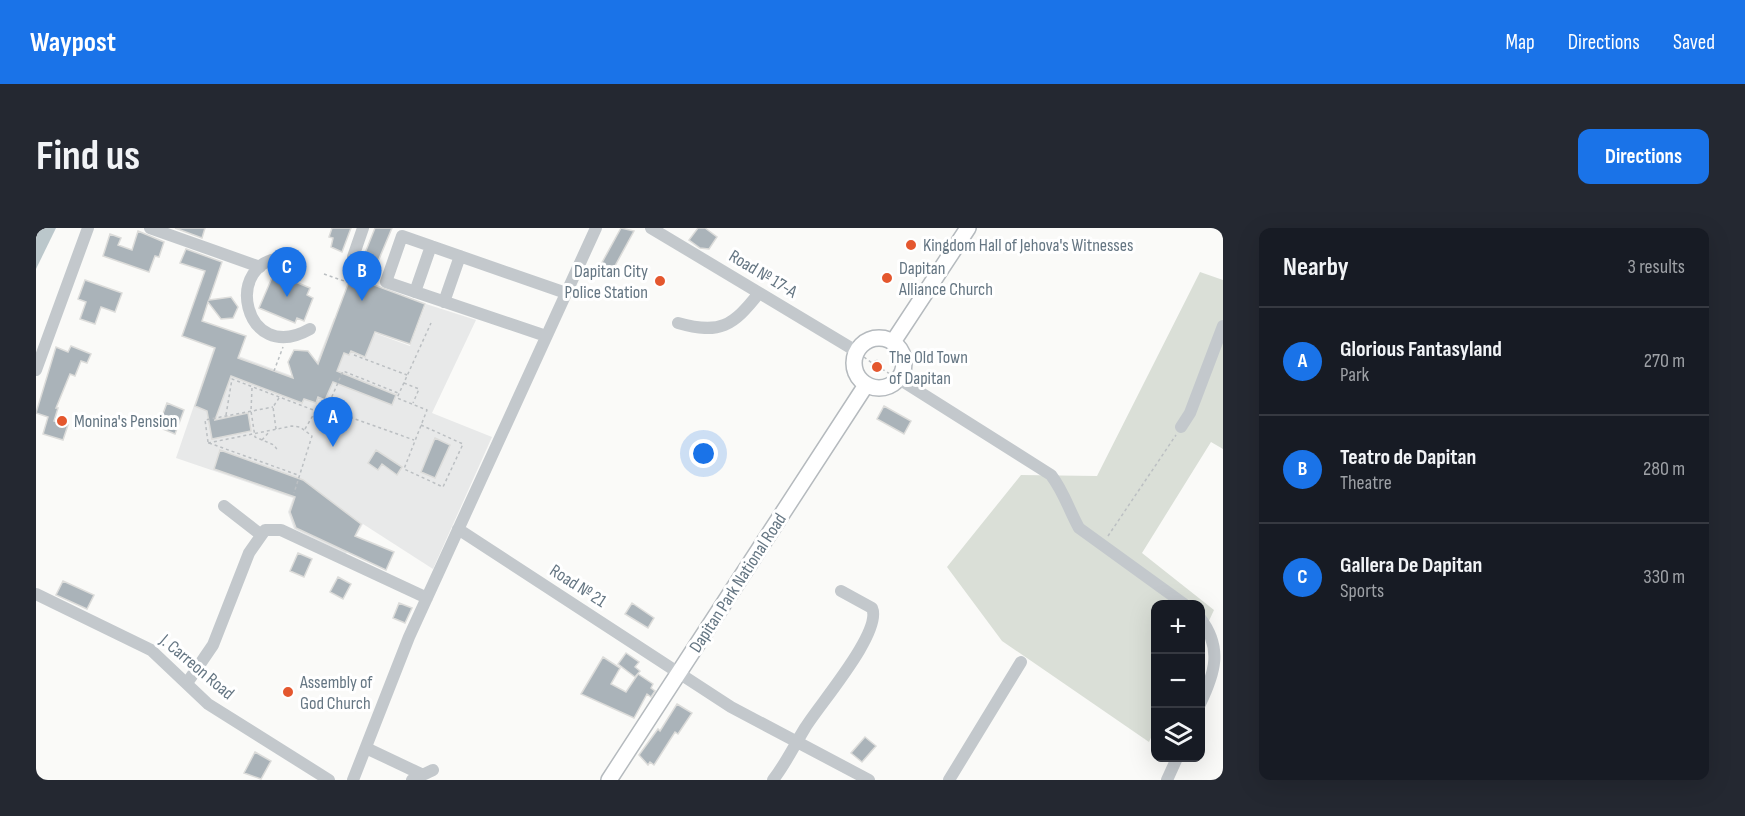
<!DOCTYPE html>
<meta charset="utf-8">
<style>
body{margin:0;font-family:"Sofia Sans Condensed",sans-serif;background:#242831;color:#f1f3f6}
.controls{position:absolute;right:18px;bottom:18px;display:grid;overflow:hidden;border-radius:12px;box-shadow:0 6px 24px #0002}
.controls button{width:54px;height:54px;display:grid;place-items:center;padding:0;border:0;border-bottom:2px solid #363941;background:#171b24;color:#f1f3f6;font:30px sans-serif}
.you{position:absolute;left:668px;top:226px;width:21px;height:21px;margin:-15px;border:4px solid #fff;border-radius:50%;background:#1a73e8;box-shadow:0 0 0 9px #1a73e833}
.badge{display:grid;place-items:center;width:39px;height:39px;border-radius:50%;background:#1a73e8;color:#fff;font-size:20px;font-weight:700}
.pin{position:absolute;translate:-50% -50px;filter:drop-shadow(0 2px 3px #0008)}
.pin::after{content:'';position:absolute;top:32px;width:21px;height:18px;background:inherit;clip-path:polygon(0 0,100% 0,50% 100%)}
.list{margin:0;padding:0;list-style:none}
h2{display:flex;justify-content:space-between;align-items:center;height:78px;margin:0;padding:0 24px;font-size:26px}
h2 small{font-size:20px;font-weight:400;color:#9ea1a6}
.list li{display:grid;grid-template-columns:39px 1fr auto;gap:18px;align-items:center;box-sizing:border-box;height:108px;padding:0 24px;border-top:2px solid #363941}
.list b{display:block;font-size:22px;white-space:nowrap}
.list p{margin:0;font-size:20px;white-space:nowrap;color:#9ea1a6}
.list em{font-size:20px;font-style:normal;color:#9ea1a6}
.icon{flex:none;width:33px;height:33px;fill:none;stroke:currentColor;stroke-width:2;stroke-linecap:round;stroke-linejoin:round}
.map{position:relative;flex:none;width:1187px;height:552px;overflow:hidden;border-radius:12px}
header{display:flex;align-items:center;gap:36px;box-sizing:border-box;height:84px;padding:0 30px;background:#1a73e8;color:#fff}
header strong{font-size:28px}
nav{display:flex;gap:33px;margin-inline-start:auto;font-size:21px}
.intro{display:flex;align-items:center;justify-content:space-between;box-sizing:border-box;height:144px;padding:0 36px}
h1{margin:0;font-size:42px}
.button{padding:15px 27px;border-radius:12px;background:#1a73e8;color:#fff;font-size:21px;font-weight:700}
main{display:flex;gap:36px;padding:0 36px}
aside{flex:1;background:#171b24;border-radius:12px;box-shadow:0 6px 24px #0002}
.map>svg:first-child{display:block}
</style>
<header>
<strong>Waypost</strong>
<nav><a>Map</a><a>Directions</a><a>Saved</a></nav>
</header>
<div class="intro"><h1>Find us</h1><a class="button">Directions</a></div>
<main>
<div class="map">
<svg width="1187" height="552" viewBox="0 0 1187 552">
<rect width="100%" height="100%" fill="#fafaf8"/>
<path fill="#e8e9e9" d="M390,76L440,92L396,185L456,209L397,341L327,296L310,326L258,301L252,284L257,270L140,230L178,119L273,154L298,90L374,118Z"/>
<path fill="#dadfd7" d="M1164,44L1187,52V221L1175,214L1106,325L1178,382L1165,410L1164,376H1120L1119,501L1113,514L966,413L911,339L985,247L1061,248Z"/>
<path fill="#bbc7cb" d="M0,0H20L0,41Z"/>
<path fill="#aab3b9" stroke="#dcdcda" stroke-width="1.5" d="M139,0H169L166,10Z
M296,0H315L306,24L295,19L297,10L293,9Z
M339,0H356L333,55L389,76L374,116L339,104L329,129L315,123L313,127L308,125L301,143L360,167L356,177L297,154L289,172L282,169L280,175L268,171L266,175L195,148L179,192L212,185L215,203L176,211L171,183L159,178L179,120L146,108L169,43L144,35L150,21L186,34L173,72L195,69L202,79L197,90L185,91L172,74L166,93L210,108L202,130L257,150L252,134L258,122L272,123L282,136L315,48L319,50Z
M585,0L598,3L574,47L563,40Z
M662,0H669L681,9L673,21L664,20L653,12Z
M102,3L128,14L123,29L119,28L113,44L67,28L74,6L85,10L82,17L96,22Z
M238,45L274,60L271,67L277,70L268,93L261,90L259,95L223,80Z
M49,52L86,65L79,84L65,79L59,96L44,91L50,74L42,71Z
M35,118L55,126L51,135L45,133L39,148L34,146L20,180H22L18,193L32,197L27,212L7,206L12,189L0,185L20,119L32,124Z
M131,175L148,182L139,206L122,199Z
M848,178L875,193L868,206L841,191Z
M399,210L414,217L399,250L385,244Z
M184,222L267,252L325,296L319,308L358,324L350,342L260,300L254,284L259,269L178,241Z
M340,222L366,239L361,247L346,236L342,242L332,235Z
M262,325L276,331L268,349L254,343Z
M302,349L315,356L307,371L294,364Z
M27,353L58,367L51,381L20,367Z
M363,375L376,380L369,395L357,390Z
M596,375L618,390L612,400L589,386Z
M590,425L603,434L599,439L604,443L599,449L582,436Z
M567,429L584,440L575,456L590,464L602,446L617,456L615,460L619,463L615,469L611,466L598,490L545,466Z
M641,476L656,485L642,506L639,504L618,537L614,534L612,537L603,527L622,501L624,503Z
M829,509L840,518L826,534L815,525Z
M219,524L235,533L225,551L208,545Z"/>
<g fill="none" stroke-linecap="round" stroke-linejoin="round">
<defs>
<path id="major" d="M818 135a25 25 0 1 1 50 0a25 25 0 1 1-50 0Z
M857,114L932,0
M573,552L830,157"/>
</defs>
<use href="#major" stroke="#b5babe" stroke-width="18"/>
<path stroke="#bbbfc2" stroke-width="1.5" stroke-dasharray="3 3" stroke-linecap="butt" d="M288,46L311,54L315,46L336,54L337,50H339
M318,127L371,147
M828,129L836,135
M835.5 138a5.5 5.5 0 1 1 11 0a5.5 5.5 0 1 1-11 0Z
M846,141L854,146
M238,143L247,119
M368,155L383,161L377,175
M216,160L215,183L219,209L238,217L242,223
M291,180L307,143L362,165
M190,187L196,151L280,183L291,181L378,212
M385,197L427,216L407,259L368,241L391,182L361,170L395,95
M240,201L237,179L243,170
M269,201L279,184
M226,212L233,204
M172,214L169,192L237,179
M172,215L256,198L264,199L276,208L258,265
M173,215L262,247
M1072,308L1140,207"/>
<path stroke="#c3c8cc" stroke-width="12" d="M114,0L224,39
M615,0L820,123
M317,29L327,0
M250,30C185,30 207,139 274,101
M379,64L395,18
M408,74L424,28
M642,95C684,107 697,98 723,65
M510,108L350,54L366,8L530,65
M0,142L52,0
M863,151L1015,247C1028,264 1033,282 1043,300L1148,376
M1145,199L1154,185L1187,98
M188,278L224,306
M422,301L695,479L833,552
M0,366L115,422L172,476L293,552
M1164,390C1187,420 1179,445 1164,476
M151,455L177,417L213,325L229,302H245L391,370
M330,520L385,546
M317,552L373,409L560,0
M376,552L397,542
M737,552C750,535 758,518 769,500C782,478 847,404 836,380L805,363
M913,552L985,434
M1131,552L1141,530"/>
<use href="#major" stroke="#fff" stroke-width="15"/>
</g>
<g fill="#e4572e" stroke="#fff" stroke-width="2">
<circle cx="875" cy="17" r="6"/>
<circle cx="851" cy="50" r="6"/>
<circle cx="624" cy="53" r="6"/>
<circle cx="841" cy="139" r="6"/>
<circle cx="26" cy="193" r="6"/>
<circle cx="252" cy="464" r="6"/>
</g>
<g text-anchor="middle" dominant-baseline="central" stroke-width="6" stroke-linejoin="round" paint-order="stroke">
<g font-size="18" fill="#657683" stroke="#fff" text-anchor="start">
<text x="887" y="17">Kingdom Hall of Jehova's Witnesses</text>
<text x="863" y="40">Dapitan<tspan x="863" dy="21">Alliance Church</tspan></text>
<text x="612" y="43" text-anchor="end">Dapitan City<tspan x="612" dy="21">Police Station</tspan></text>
<text x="853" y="129">The Old Town<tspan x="853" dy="21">of Dapitan</tspan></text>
<text x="38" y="193">Monina's Pension</text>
<text x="264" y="454">Assembly of<tspan x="264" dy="21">God Church</tspan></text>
</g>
<g font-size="18" fill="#657683" stroke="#fff">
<text transform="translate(727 46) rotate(31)">Road № 17-A</text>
<text transform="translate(702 355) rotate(-57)">Dapitan Park National Road</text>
<text transform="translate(542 358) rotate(33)">Road № 21</text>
<text transform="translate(161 439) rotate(40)">J. Carreon Road</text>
</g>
</g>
</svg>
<div class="controls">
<button>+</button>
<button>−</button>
<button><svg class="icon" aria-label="layers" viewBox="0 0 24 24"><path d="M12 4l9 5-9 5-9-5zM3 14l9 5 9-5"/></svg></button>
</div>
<div class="you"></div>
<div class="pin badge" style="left:297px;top:219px">A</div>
<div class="pin badge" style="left:326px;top:73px">B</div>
<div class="pin badge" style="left:251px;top:69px">C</div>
</div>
<aside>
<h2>Nearby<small>3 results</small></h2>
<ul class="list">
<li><span class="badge">A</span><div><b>Glorious Fantasyland</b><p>Park</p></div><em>270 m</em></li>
<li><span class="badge">B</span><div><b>Teatro de Dapitan</b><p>Theatre</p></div><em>280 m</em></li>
<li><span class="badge">C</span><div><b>Gallera De Dapitan</b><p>Sports</p></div><em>330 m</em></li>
</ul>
</aside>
</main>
